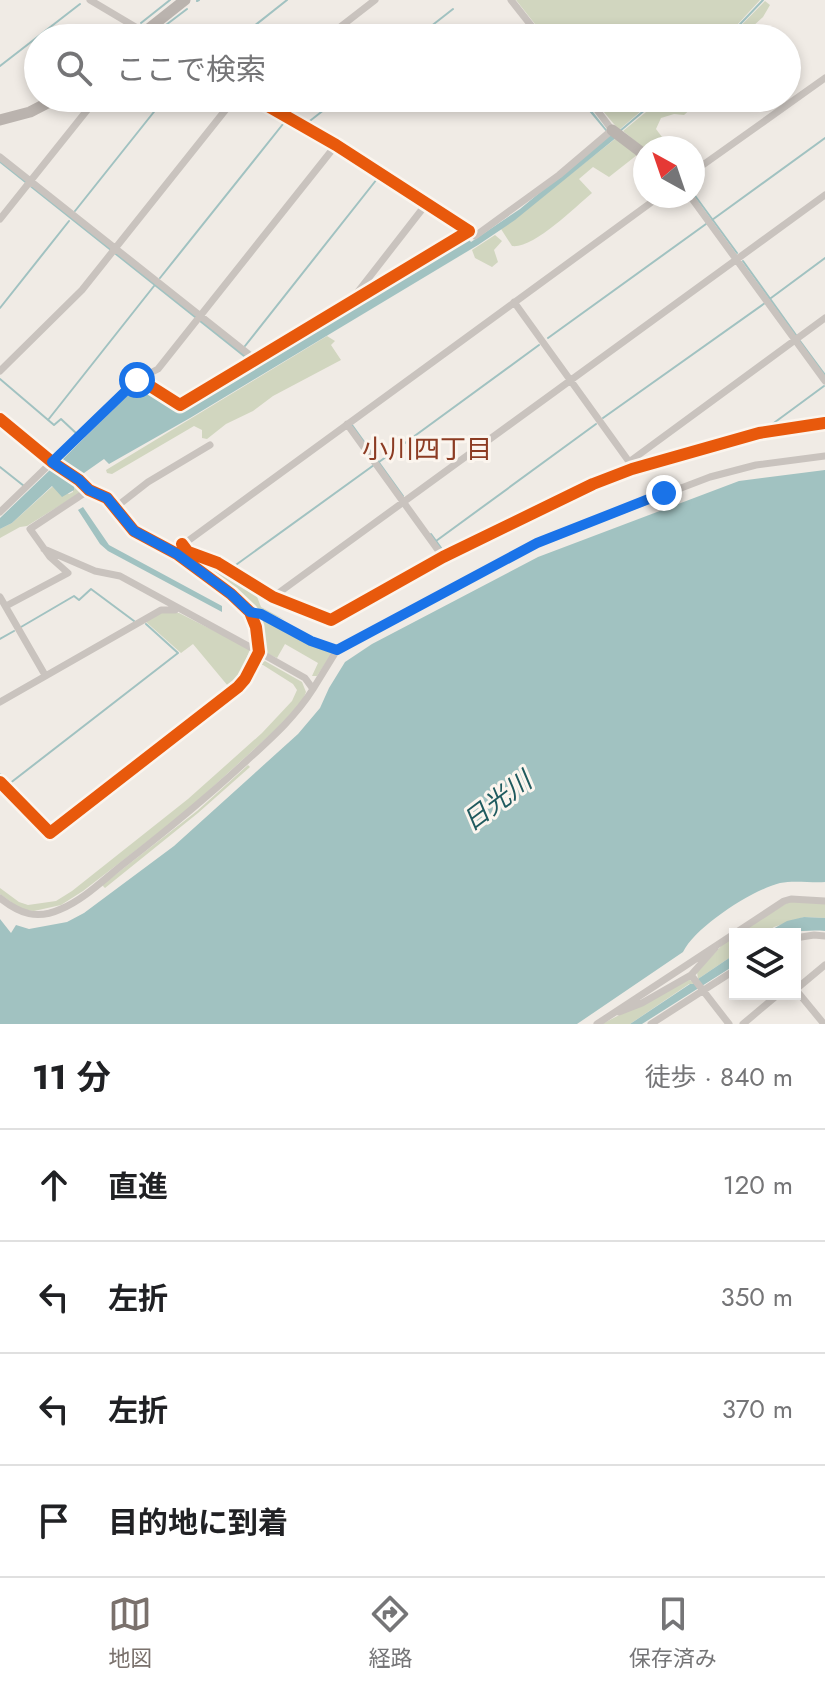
<!DOCTYPE html>
<html lang="ja">
<meta charset="utf-8">
<style>
body{margin:0;font-family:Jost,"Noto Sans JP",sans-serif;background:#f6f6f6;color:#202124}
.controls{position:absolute;right:24px;bottom:24px;display:grid;overflow:hidden;border-radius:0px;box-shadow:0 4px 12px #0003}
.controls button{width:72px;height:72px;display:grid;place-items:center;padding:0;border:0;border-bottom:2px solid #e0e0e0;background:#fff;color:#202124;font:40px sans-serif}
.compass{position:absolute;left:633px;top:136px;width:72px;height:72px;border-radius:50%;background:#fff;box-shadow:0 4px 12px #0003;rotate:320deg}
.stop{position:absolute;width:24px;height:24px;margin:-18px;border:6px solid #1a73e8;border-radius:50%;background:#fff}
.stop.end{background:#1a73e8;border-color:#fff;box-shadow:0 2px 8px #0008}
.list{margin:0;padding:0;list-style:none}
h2{display:flex;justify-content:space-between;align-items:center;height:104px;margin:0;padding:0 32px;font-size:34px}
h2 small{font-size:26px;font-weight:400;color:#757577}
.list li{display:grid;grid-template-columns:52px 1fr auto;gap:24px;align-items:center;box-sizing:border-box;height:112px;padding:0 32px;border-top:2px solid #e0e0e0}
.list b{display:block;font-size:30px;white-space:nowrap}
.list em{font-size:26px;font-style:normal;color:#757577}
.icon{flex:none;width:44px;height:44px;fill:none;stroke:currentColor;stroke-width:2;stroke-linecap:round;stroke-linejoin:round}
.map{position:relative;flex:none;width:825px;height:1024px;overflow:hidden}
.search{position:absolute;background:#fff;box-shadow:0 4px 12px #0003;left:24px;right:24px;top:24px;height:88px;display:flex;align-items:center;gap:20px;box-sizing:border-box;padding:0 28px;border-radius:44px;color:#757577;font-size:30px}
.sheet{height:552px;background:#fff}
nav{display:flex;justify-content:space-around;align-items:center;box-sizing:border-box;height:112px;border-top:2px solid #e0e0e0;background:#fff;font-size:22px;color:#757577}
nav a{display:grid;justify-items:center;gap:4px}
nav .on{color:#7a716c}
.map>svg:first-child{display:block}
</style>
<div class="map">
<svg width="825" height="1024" viewBox="0 0 825 1024">
<rect width="100%" height="100%" fill="#f0ebe5"/>
<path fill="#d1d6bf" d="M516,0H760L725,38H546Z
M765,1L770,5L763,17L740,38H729Z
M592,98H656L619,130Z
M663,98H703L684,115L674,114L661,118L656,129L662,137L645,149L623,131Z
M615,139L622,142L637,155L609,177L593,167L579,179L592,193C574,208 533,249 512,246L501,229Z
M495,235L502,241L494,250L498,262L492,267L475,258L472,250Z
M327,336L335,341L331,345L341,360L273,396L253,411L226,424L207,439L202,438V430L194,426L112,474L107,473L106,470Z
M73,480L83,491L27,526L20,527L0,538V529L12,523L53,486L69,494L73,492Z
M209,567H215L213,570L256,594L261,607L285,620L249,605L209,574Z
M167,612L179,613L250,649L240,676L228,686L193,644L181,653L145,621L160,613Z
M263,617L332,653L317,676H312L318,663L285,644L277,658L266,653L260,619Z
M265,661L302,682L306,692L302,702L273,732L183,814L83,891L61,905L34,911L22,910L0,894V888L19,902L28,905L56,901L72,891L188,799L262,733L292,701L297,690L293,684L263,665H258Z
M248,765L250,767L198,813L105,888L102,885L197,811Z
M790,901L825,903V918L804,917L774,927L764,934H737Z
M735,935V954L698,979L697,972L724,943Z
M687,980H690L696,984H689L630,1024H602Z"/>
<path fill="#a1c2c1" d="M244,98H250L336,148L461,230L471,242L520,209L609,135L578,98H582L607,130L617,137L515,220L478,245L190,418L109,464L104,459L74,480V490L62,497L52,486L12,523L0,529V518L52,468L60,473L65,466L60,462L139,384L180,410L253,368L250,362L0,163V160L259,365L464,240L467,242L460,233L422,205Z
M825,470V882C811,883 794,880 780,883C752,890 696,926 683,952L577,1024H0V919L11,933L16,925L29,929L67,922L84,913L174,846L298,734L320,708L329,688L345,662L372,644L538,557L739,481Z
M83,507L109,545L222,606V612L108,551L100,544L78,510Z
M804,917L825,918V931C805,929 785,934 764,934L787,921Z
M735,954V965L642,1024H630L690,984H696L698,979Z"/>
<g fill="none" stroke-linecap="round" stroke-linejoin="round">
<path stroke="#a1c2c1" stroke-width="2" d="M197,1L199,0
M141,23L170,0
M158,31L187,9
M239,38L287,0
M416,38L453,9
M727,38L763,0
M0,66L80,4
M306,124L339,98
M620,131L659,98
M693,193L737,253
M75,211L165,98
M712,220L825,138
M743,261L796,335
M160,278L283,124
M771,298L825,258
M0,308L69,221
M548,338L706,224
M800,341L825,375
M245,346L377,179
M0,379L54,425L61,419L77,434
M603,418L765,303
M48,420L154,286
M352,425L403,496
M767,428L824,386
M792,431L825,428
M763,437L778,434
M379,462L539,345
M0,467L24,486
M637,472L756,439
M559,506L631,475
M431,534L444,552
M436,541L596,424
M447,561L546,512
M233,567L374,465
M215,569L255,592
M387,593L438,565
M279,605L331,625
M341,619L379,598
M21,627L74,596L79,600L91,589L134,621
M0,639L14,631
M0,774L9,784L178,653L146,624"/>
<path stroke="#c9c3be" stroke-width="7" d="M90,0L154,38
M511,0L541,38
M326,38L375,0
M0,157L256,360
M693,172L825,78
M690,196L825,381
M0,219L92,104L84,98
M469,231L475,236L559,175L612,130L588,98
M350,302L427,203
M514,302L630,463
M0,371L82,290L235,98
M139,379L180,405L469,231L336,145L254,98
M0,419L52,462L79,480L89,490L107,498L134,531L177,554L231,594L250,612L256,627L259,652L245,679L238,687L50,833L0,782
M347,424L443,557
M629,462L825,318
M116,507L148,482L210,445
M0,512L137,380L158,369L336,145
M182,544L188,552L218,563L273,597L331,620L443,557L593,484L632,469L759,433L825,423
M181,546L660,196
M0,597L45,675
M273,597L825,195
M6,606L68,573L50,557L30,529L89,490
M250,612L261,614L311,641L337,650L537,543L710,477L756,465L825,456
M313,689L337,650
M0,702L161,610H175
M0,898C20,914 37,920 61,909C85,899 105,878 126,862C166,831 205,799 242,765C268,741 294,719 313,689L305,678L259,652L120,576L95,571L44,549
M795,938L814,935L825,936
M715,948L691,975L729,1024
M795,990L825,965
M796,990L824,1024
M619,1012L642,1003L691,975
M597,1024L784,901L791,899L825,901
M651,1024L735,970
M743,1024L775,997L784,994"/>
<path stroke="#bab3ae" stroke-width="11" d="M137,38L185,0
M0,120L30,112L57,98
M612,130L645,155"/>
<defs>
<path id="cycleway" d="M139,379L180,405L469,231L336,145L254,98
M0,419L52,462L79,480L89,490L107,498L134,531L177,554L231,594L250,612L256,627L259,652L245,679L238,687L50,833L0,782
M182,544L188,552L218,563L273,597L331,620L443,557L593,484L632,469L759,433L825,423"/>
</defs>
<use href="#cycleway" stroke="#fbf5ee" stroke-width="17"/>
<use href="#cycleway" stroke="#e8590c" stroke-width="12"/>
</g>
<g fill="none" stroke-linecap="round" stroke-linejoin="round">
<path stroke="#1a73e8" stroke-width="10" d="M137,380L52,462L79,480L89,490L107,498L134,531L177,554L231,594L250,612L261,614L311,641L337,650L537,543L664,493"/>
</g>
<g text-anchor="middle" dominant-baseline="central" stroke-width="6" stroke-linejoin="round" paint-order="stroke">
<g font-size="26" fill="#8c3b22" stroke="#fbf5ee">
<text x="427" y="449">小川四丁目</text>
</g>
<g font-size="26" font-style="italic" fill="#1f5a5e" stroke="#fbf5ee">
<text transform="translate(497 801) rotate(-37)">日光川</text>
</g>
</g>
</svg>
<div class="controls">
<button><svg class="icon" aria-label="layers" viewBox="0 0 24 24"><path d="M12 4l9 5-9 5-9-5zM3 14l9 5 9-5"/></svg></button>
</div>
<svg class="compass" viewBox="-18 -18 36 36"><path d="M0-13l5 13h-10z" fill="#e53935"/><path d="M0 13l5-13h-10z" fill="#757577"/></svg>
<div class="stop" style="left:137px;top:380px"></div>
<div class="stop end" style="left:664px;top:493px"></div>
<div class="search"><svg class="icon" aria-label="search" viewBox="0 0 24 24"><circle cx="10" cy="10" r="6"/><path d="M15 15l6 6"/></svg>ここで検索</div>
</div>
<section class="sheet">
<h2>11 分<small>徒歩 · 840 m</small></h2>
<ul class="list">
<li><svg class="icon" aria-label="ahead" viewBox="0 0 24 24"><path d="M12 20V5M6 11l6-6 6 6"/></svg><div><b>直進</b></div><em>120 m</em></li>
<li><svg class="icon" aria-label="left" viewBox="0 0 24 24"><path d="M17 20v-9H6M10 6l-5 5 5 5"/></svg><div><b>左折</b></div><em>350 m</em></li>
<li><svg class="icon" aria-label="left" viewBox="0 0 24 24"><path d="M17 20v-9H6M10 6l-5 5 5 5"/></svg><div><b>左折</b></div><em>370 m</em></li>
<li><svg class="icon" aria-label="arrive" viewBox="0 0 24 24"><path d="M6 21V4h12l-3 4 3 4H6"/></svg><div><b>目的地に到着</b></div></li>
</ul>
</section>
<nav>
<a class="on"><svg class="icon" aria-label="map" viewBox="0 0 24 24"><path d="M3 6l6-2 6 2 6-2v14l-6 2-6-2-6 2zM9 4v14M15 6v14"/></svg>地図</a>
<a><svg class="icon" aria-label="directions" viewBox="0 0 24 24"><path d="M12 3l9 9-9 9-9-9zM9 14v-3h6M13 9l2 2-2 2"/></svg>経路</a>
<a><svg class="icon" aria-label="saved" viewBox="0 0 24 24"><path d="M7 4h10v16l-5-4-5 4z"/></svg>保存済み</a>
</nav>
